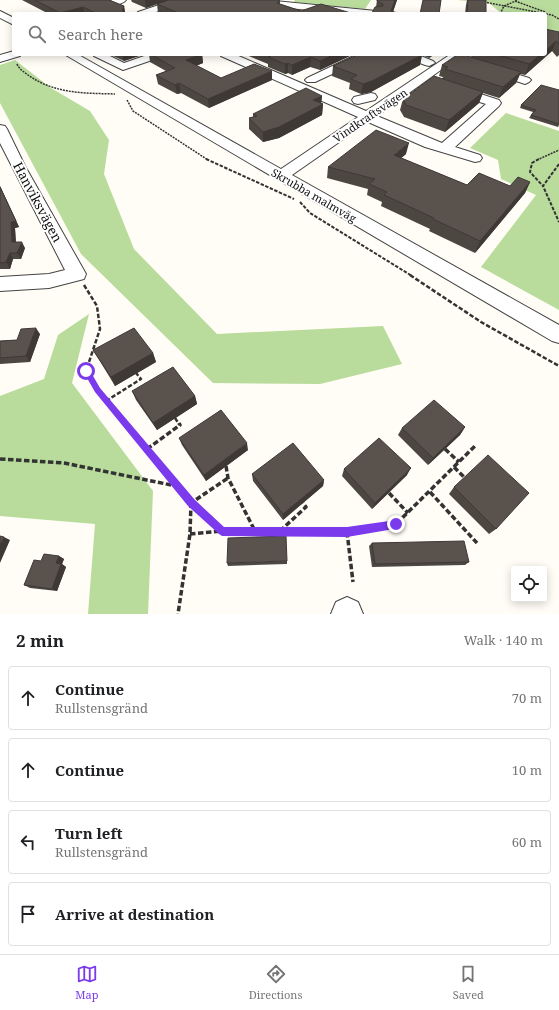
<!DOCTYPE html>
<meta charset="utf-8">
<style>
body{margin:0;font-family:"Noto Serif",serif;background:#f2f2f2;color:#202124}
.controls{position:absolute;right:12px;bottom:12px;display:grid;overflow:hidden;border-radius:4px;box-shadow:0 2px 10px #0003}
.controls button{width:36px;height:36px;display:grid;place-items:center;padding:0;border:0;border-bottom:1px solid #e0e0e0;background:#fff;color:#202124;font:20px sans-serif}
.stop{position:absolute;width:12px;height:12px;margin:-9px;border:3px solid #7c3aed;border-radius:50%;background:#fff}
.stop.end{background:#7c3aed;border-color:#fff;box-shadow:0 1px 4px #0008}
.list{margin:0;padding:0;list-style:none}
h2{display:flex;justify-content:space-between;align-items:center;height:52px;margin:0;padding:0 16px;font-size:17px}
h2 small{font-size:13px;font-weight:400;color:#757577}
.list li{display:grid;grid-template-columns:26px 1fr auto;gap:12px;align-items:center;box-sizing:border-box;height:64px;margin:0 8px 8px;padding:0 8px;border:1px solid #e0e0e0;border-radius:4px}
.list b{display:block;font-size:15px;white-space:nowrap}
.list p{margin:0;font-size:13px;white-space:nowrap;color:#757577}
.list em{font-size:13px;font-style:normal;color:#757577}
.icon{flex:none;width:22px;height:22px;fill:none;stroke:currentColor;stroke-width:2;stroke-linecap:round;stroke-linejoin:round}
.map{position:relative;flex:none;width:559px;height:614px;overflow:hidden}
.search{position:absolute;background:#fff;box-shadow:0 2px 10px #0003;left:12px;right:12px;top:12px;height:44px;display:flex;align-items:center;gap:10px;box-sizing:border-box;padding:0 14px;border-radius:4px;color:#757577;font-size:15px}
.sheet{height:340px;background:#fff}
nav{display:flex;justify-content:space-around;align-items:center;box-sizing:border-box;height:56px;border-top:1px solid #e0e0e0;background:#fff;font-size:11px;color:#757577}
nav a{display:grid;justify-items:center;gap:2px}
nav .on{color:#7c3aed}
.map>svg:first-child{display:block}
</style>
<div class="map">
<svg width="559" height="614" viewBox="0 0 559 614">
<rect width="100%" height="100%" fill="#fffdf5"/>
<path fill="#b9dc9c" d="M295,0H371L365,9L294,2Z
M457,0H559V41L545,37V14H502L489,3Z
M15,60L51,88L90,111L109,140L104,174L134,249L217,334L383,326L402,364L320,384L213,383L81,254L0,103V65Z
M506,113L559,131V310L481,267L536,195L501,179L498,160L470,148Z
M89,314L72,383L153,491L148,614H88L95,524L0,516V396L44,379L58,335Z"/>
<g fill="none" stroke-linecap="round" stroke-linejoin="round">
<defs>
<path id="minor" d="M112,0H126C123,4 114,6 109,5L108,3Z
M174,0H187L186,2L150,14H136L138,12Z
M234,0H265L376,11L381,14H349L238,3Z
M0,11L14,18V25L0,18Z
M14,51V54H21L20,56L0,62V55Z
M64,54H77L281,169L358,117L221,56L220,54H234L366,111L451,54H463L377,116L442,143L486,104L451,93L449,90L451,87H459L499,100L501,103L499,106L455,147L480,155L482,158L480,161L475,162L425,147L368,122L292,175L559,325V343L552,341Z
M93,54H106L124,63L150,54H165L164,56L123,70L94,56Z
M358,54H372L371,56L315,82H307L305,80L307,78Z
M401,54H416L433,61L435,63L429,66L425,65L402,56Z
M493,67L529,78L531,80L529,82L525,84L489,72L487,70L489,68Z
M371,93L375,94L377,97L375,100L358,104L354,103L352,100L354,97Z
M0,125L5,126L7,129L25,166L86,274L84,279L49,288L0,291V277L49,274L65,270L0,143Z
M347,597L358,602L363,614H331L336,602Z"/>
</defs>
<use href="#minor" stroke="#444" stroke-width="2"/>
<path stroke="#333" stroke-width="1.5" stroke-dasharray="2 1" stroke-linecap="butt" d="M515,1L545,12
M484,2L552,15L559,19
M500,14L504,6L518,0
M17,64C19,69 24,72 28,75C55,94 83,93 115,94
M127,100L133,111L208,160
M537,160L559,150"/>
<path stroke="#333" stroke-width="2" stroke-dasharray="3.5 1.5" stroke-linecap="butt" d="M206,159L294,199
M539,159L532,163L530,172L543,186
M559,164L543,186L559,222
M300,202L310,213L412,276"/>
<path stroke="#333" stroke-width="2.5" stroke-dasharray="4.5 2" stroke-linecap="butt" d="M410,275L481,322L559,366
M84,285L97,306L100,329L86,371L97,390L125,424
M106,401L141,379L136,373
M175,418L179,424"/>
<path stroke="#333" stroke-width="3.5" stroke-dasharray="5.5 2.5" stroke-linecap="butt" d="M124,423L191,503L190,534L178,614
M147,449L180,425L179,423
M445,449L459,462
M0,459L64,463L176,486
M226,466L228,478L255,531
M454,467L465,478
M430,492L477,543
M389,493L408,513
M222,531L191,503L228,478
M280,531L306,507L303,503
M347,532L353,582
M190,534L222,531L347,532L396,524L475,446"/>
<use href="#minor" fill="#fff" fill-rule="evenodd"/>
</g>
<path fill="#4d4742" d="M22,0H109L124,6L125,12L129,14H49Z
M131,0H280V4L301,11L354,14H161L158,13L157,4L146,8L132,2Z
M377,0H397L393,12L372,13L376,7Z
M467,0H486V14H465L466,5Z
M559,32V55L557,57L552,51L525,75L520,74L516,83L499,98L483,93L479,103L445,132L404,117L400,110L403,99L442,79L443,77L439,76L442,65L462,56L471,57L472,54H545Z
M109,54H145L124,61Z
M149,54H202L203,63L196,66L221,78L272,71V80L209,108L181,93L177,94L158,84L156,75L166,71L150,62Z
M244,54H354L320,70L310,67L292,75L288,73L285,74L268,67V64Z
M359,54H435L429,58L422,55L420,65L371,92L361,94L349,89L350,83L332,76L333,66Z
M559,90V125L558,127L529,118L533,112L520,108L521,105Z
M322,96L321,103L323,104L322,115L279,138L263,142L249,129V118L253,117V114Z
M406,154L401,158L467,185L510,186L530,182L525,193L475,253L429,231L430,229L381,206L382,202L367,195L368,189L327,178L328,167Z
M0,186L19,227L15,228L16,242L25,248L21,259H13L10,269H0Z
M40,334L30,362L0,364V341L17,340Z
M93,350L153,353L156,362L115,386L98,358Z
M132,391L195,396L197,404L157,430L136,400Z
M465,427L460,435L428,465L398,435L402,428Z
M179,438L248,450L206,481L182,445Z
M344,469L407,475L372,509L342,476Z
M252,474L324,480L323,486L283,520L253,481Z
M454,487L496,529L489,534L449,494Z
M372,543L469,562L465,565L372,567L369,546Z
M59,556L64,559L62,564L66,567L57,591L30,588L24,585L41,561Z
M287,561V564L228,566L227,563Z"/>
<path fill="#3f3936" d="M145,0H169L146,8Z
M395,0H397L392,14L391,11Z
M124,6L125,14L122,11Z
M83,7L85,14H60V13Z
M556,41L552,51L525,75L529,64L541,54H545V51Z
M122,54H145L124,61Z
M202,54L203,63L187,69L186,60Z
M335,54H354L320,70V61Z
M430,54H435L429,58Z
M422,55L420,65L371,92L361,94L363,84Z
M311,57L310,67L292,75V65Z
M288,63V73L285,74V64Z
M272,71V80L209,108L208,99Z
M521,72L516,83L499,98L503,87Z
M179,83L181,93L177,94L175,85Z
M483,92L479,103L445,132L449,120Z
M322,96L321,105L323,104L322,115L279,138L263,142V132L313,100Z
M409,143L406,154L392,166L394,155Z
M530,182L525,193L475,253L480,241Z
M0,186L19,227L15,228L16,248L12,242Z
M22,242L25,248L21,259L17,253Z
M10,253L13,259L10,269L6,262Z
M36,328L40,334L30,362L26,356Z
M153,353L156,362L115,386L111,377Z
M195,396L197,404L157,430L153,423Z
M465,427L460,435L428,465L433,458Z
M247,443L248,450L206,481L204,475Z
M411,468L407,475L372,509L375,503Z
M324,480L323,486L283,520V514Z
M4,537L10,540L0,563V545Z
M59,556L64,559L62,564L66,567L57,591L52,589L56,563Z"/>
<path fill="#5a524d" stroke="#3f3936" d="M35,0H109L124,6L122,11L129,14H98L83,7L60,13Z
M169,0H280L277,3L301,11L321,4L354,14H181L157,4Z
M377,0H395L391,11L401,14H370L372,13L375,7L383,6V4L377,1Z
M423,0H441L439,14H420Z
M468,0H486V13L484,14H467Z
M545,29L559,32V44L556,41L545,51Z
M150,54H202L186,60L221,78L254,64L272,71L208,99L179,83L175,85L156,75L175,68Z
M267,54H335L320,61L311,57L292,65L288,63L285,64L268,57L271,56Z
M359,54H420L422,55L372,81L363,84L351,79L357,75L333,66Z
M495,54H541L529,64Z
M457,55L462,56L464,55L521,72L503,87L445,69L448,67L442,65Z
M434,76L483,92L449,120L406,105L403,99Z
M541,85L559,90V124L531,115L536,110L521,105Z
M306,88L322,96L313,100L323,104L279,127L263,132L249,118L257,116L253,114Z
M376,130L409,143L394,155L467,185L479,173L510,186L518,177L530,182L480,241L433,219L434,218L384,195L387,192L369,184L375,179L328,167Z
M0,187L16,221L11,222L12,242H22L17,253H10L6,262L0,263Z
M36,328L26,356L0,358V341L17,340L21,329Z
M134,328L153,353L111,377L93,350Z
M173,367L195,396L153,423L132,391Z
M434,400L465,427L433,458L402,428Z
M221,410L247,443L204,475L179,438Z
M379,438L411,468L375,503L344,469Z
M293,443L324,480L283,514L252,474Z
M488,455L529,493L496,529L454,487Z
M0,536L4,537L0,545Z
M286,536L287,561L227,563L228,538Z
M464,541L469,562L375,564L372,543Z
M44,554L59,556L56,563L61,564L52,589L24,585L34,560L41,561Z"/>
<path fill="#7c3aed" d="M86,368L89,369L100,388L195,500L224,527H347L396,520L400,521L401,524L400,528L347,537L222,536L219,534L188,506L95,392L83,371Z"/>
<g text-anchor="middle" dominant-baseline="central" stroke-width="4" stroke-linejoin="round" paint-order="stroke">
<g font-size="11" fill="#111" stroke="#fff">
<text transform="translate(370 115) rotate(-34)">Vindkraftsvägen</text>
<text transform="translate(314 195) rotate(30)">Skrubba malmväg</text>
</g>
<g font-size="13" fill="#111" stroke="#fff">
<text transform="translate(38 202) rotate(62)">Hanviksvägen</text>
</g>
</g>
</svg>
<div class="controls">
<button><svg class="icon" aria-label="locate" viewBox="0 0 24 24"><circle cx="12" cy="12" r="6"/><path d="M12 2v4M12 18v4M2 12h4M18 12h4"/></svg></button>
</div>
<div class="stop" style="left:86px;top:371px"></div>
<div class="stop end" style="left:396px;top:524px"></div>
<div class="search"><svg class="icon" aria-label="search" viewBox="0 0 24 24"><circle cx="10" cy="10" r="6"/><path d="M15 15l6 6"/></svg>Search here</div>
</div>
<section class="sheet">
<h2>2 min<small>Walk · 140 m</small></h2>
<ul class="list">
<li><svg class="icon" aria-label="ahead" viewBox="0 0 24 24"><path d="M12 20V5M6 11l6-6 6 6"/></svg><div><b>Continue</b><p>Rullstensgränd</p></div><em>70 m</em></li>
<li><svg class="icon" aria-label="ahead" viewBox="0 0 24 24"><path d="M12 20V5M6 11l6-6 6 6"/></svg><div><b>Continue</b></div><em>10 m</em></li>
<li><svg class="icon" aria-label="left" viewBox="0 0 24 24"><path d="M17 20v-9H6M10 6l-5 5 5 5"/></svg><div><b>Turn left</b><p>Rullstensgränd</p></div><em>60 m</em></li>
<li><svg class="icon" aria-label="arrive" viewBox="0 0 24 24"><path d="M6 21V4h12l-3 4 3 4H6"/></svg><div><b>Arrive at destination</b></div></li>
</ul>
</section>
<nav>
<a class="on"><svg class="icon" aria-label="map" viewBox="0 0 24 24"><path d="M3 6l6-2 6 2 6-2v14l-6 2-6-2-6 2zM9 4v14M15 6v14"/></svg>Map</a>
<a><svg class="icon" aria-label="directions" viewBox="0 0 24 24"><path d="M12 3l9 9-9 9-9-9zM9 14v-3h6M13 9l2 2-2 2"/></svg>Directions</a>
<a><svg class="icon" aria-label="saved" viewBox="0 0 24 24"><path d="M7 4h10v16l-5-4-5 4z"/></svg>Saved</a>
</nav>
